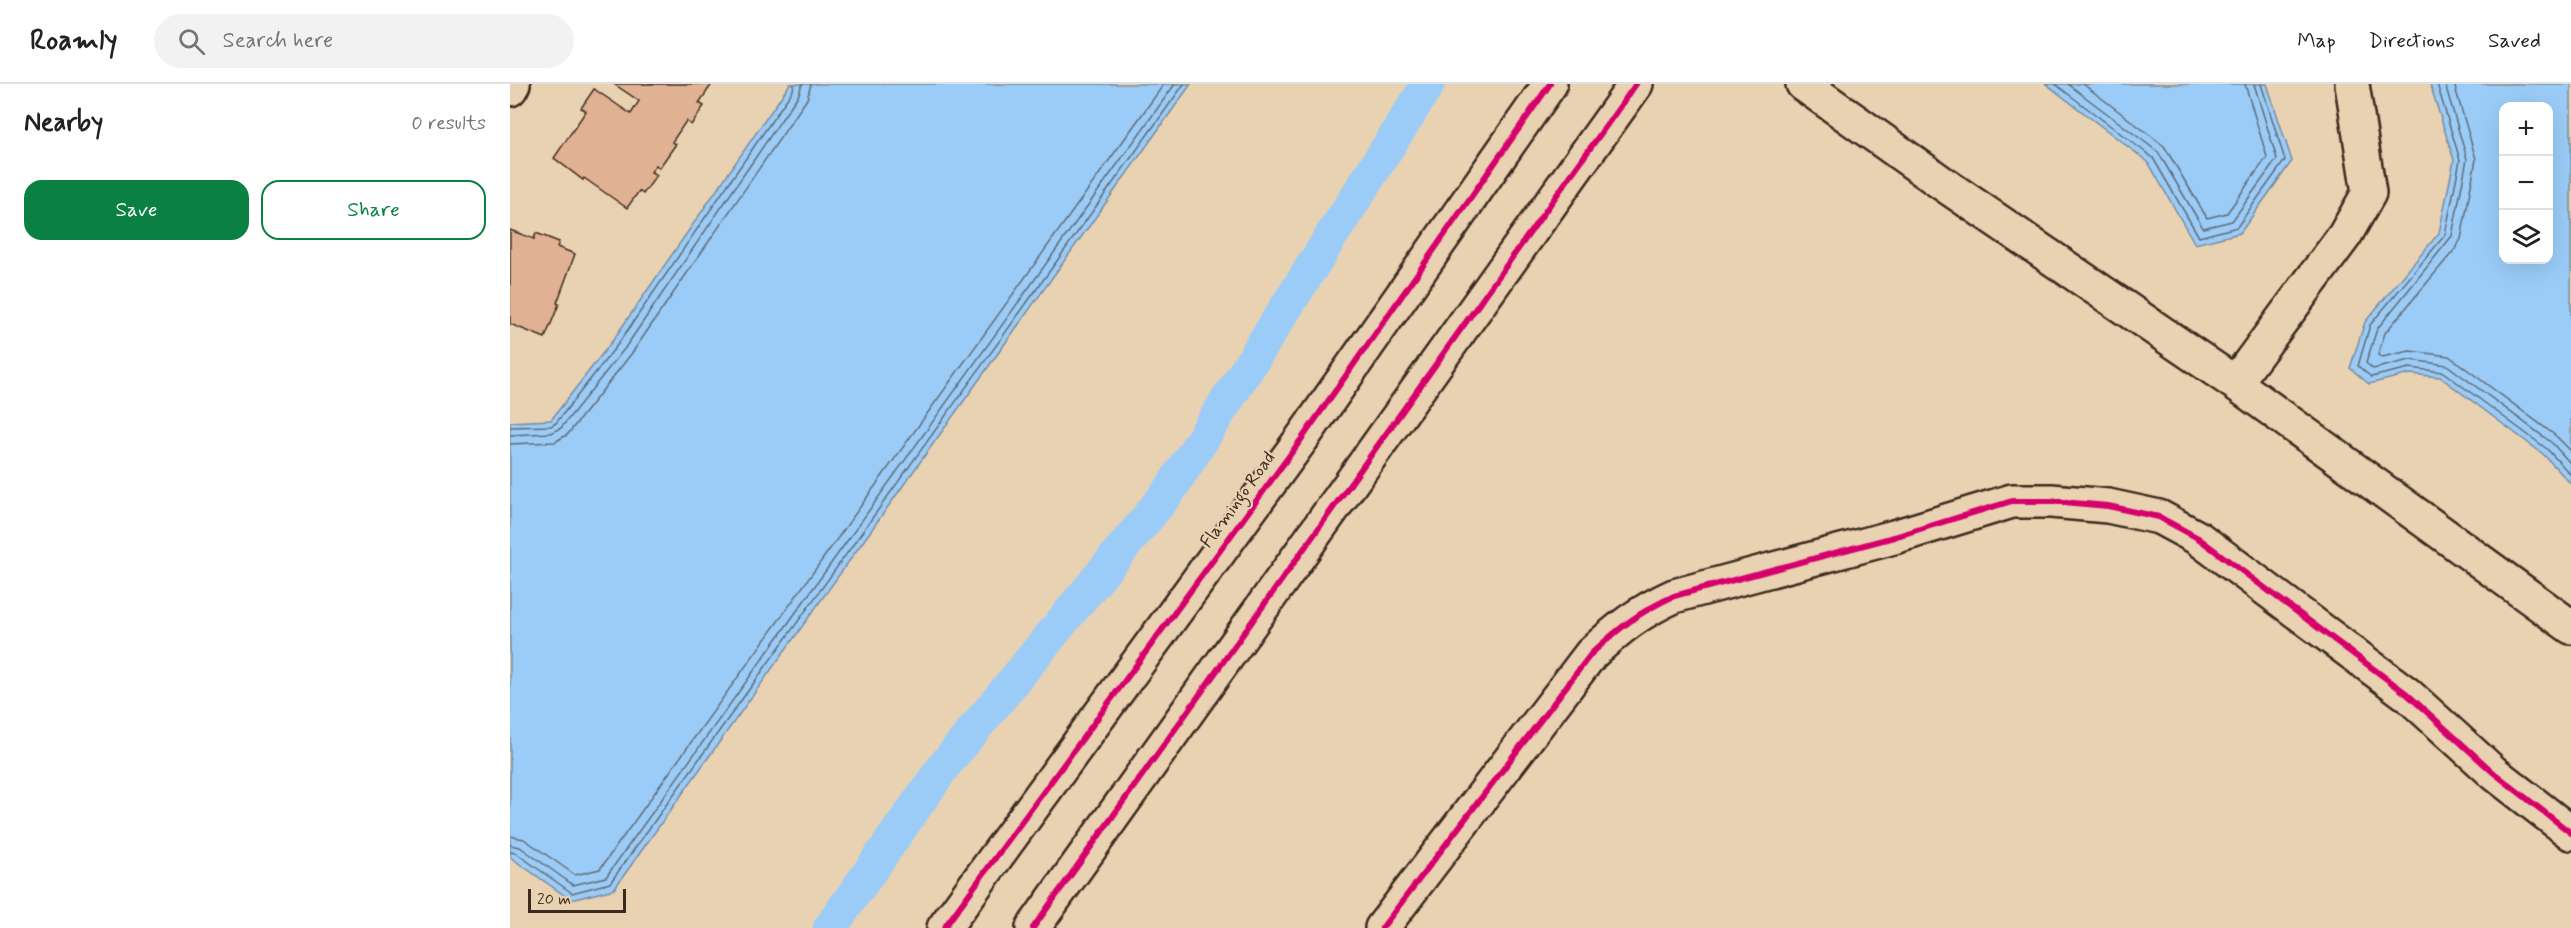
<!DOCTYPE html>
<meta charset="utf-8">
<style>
body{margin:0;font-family:Mynerve,sans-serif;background:#f2f2f2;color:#222}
.controls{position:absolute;right:18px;top:18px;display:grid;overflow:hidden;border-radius:12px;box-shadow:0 6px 24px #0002}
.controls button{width:54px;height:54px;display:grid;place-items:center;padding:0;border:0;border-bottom:2px solid #e0e0e0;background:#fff;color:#222;font:30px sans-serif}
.scale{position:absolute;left:18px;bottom:15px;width:98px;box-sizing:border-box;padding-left:6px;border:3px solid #3b2a1e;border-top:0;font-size:16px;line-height:21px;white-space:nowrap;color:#3b2a1e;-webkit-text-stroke:4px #e9d2b2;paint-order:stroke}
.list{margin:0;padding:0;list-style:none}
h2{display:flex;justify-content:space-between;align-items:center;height:78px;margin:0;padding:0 24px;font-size:26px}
h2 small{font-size:20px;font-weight:400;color:#767676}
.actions{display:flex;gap:12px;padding:18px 24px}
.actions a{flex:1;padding:14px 0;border:2px solid #0b8043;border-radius:18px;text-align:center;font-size:21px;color:#0b8043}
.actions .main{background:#0b8043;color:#fff}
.icon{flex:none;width:33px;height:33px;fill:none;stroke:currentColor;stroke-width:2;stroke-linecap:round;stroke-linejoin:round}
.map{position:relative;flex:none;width:2061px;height:844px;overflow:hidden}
header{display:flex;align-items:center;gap:36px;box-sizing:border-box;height:84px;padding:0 30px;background:#fff;border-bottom:2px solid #e0e0e0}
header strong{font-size:28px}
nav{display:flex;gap:33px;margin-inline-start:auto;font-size:21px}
.search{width:420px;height:54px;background:#f2f2f2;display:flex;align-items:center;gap:15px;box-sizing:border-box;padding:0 21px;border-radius:33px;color:#767676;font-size:22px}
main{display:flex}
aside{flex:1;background:#fff}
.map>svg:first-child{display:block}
</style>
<header>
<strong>Roamly</strong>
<div class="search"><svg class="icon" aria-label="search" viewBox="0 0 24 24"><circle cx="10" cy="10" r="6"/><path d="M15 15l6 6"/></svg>Search here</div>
<nav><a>Map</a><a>Directions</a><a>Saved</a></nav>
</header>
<main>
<aside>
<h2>Nearby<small>0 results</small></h2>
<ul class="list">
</ul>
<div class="actions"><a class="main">Save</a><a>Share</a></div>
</aside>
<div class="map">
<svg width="2061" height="844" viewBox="0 0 2061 844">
<rect width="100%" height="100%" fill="#e9d2b2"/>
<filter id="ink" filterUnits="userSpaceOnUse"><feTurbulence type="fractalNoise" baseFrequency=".0167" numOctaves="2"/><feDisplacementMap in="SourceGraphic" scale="12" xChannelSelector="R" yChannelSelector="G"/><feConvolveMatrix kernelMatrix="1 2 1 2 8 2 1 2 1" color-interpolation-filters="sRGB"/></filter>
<g filter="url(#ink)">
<path fill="#9bccf7" stroke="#758ba0" stroke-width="1.5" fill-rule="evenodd" d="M280,0H681L104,805L61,816L0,773V338L41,336L103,256Z
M1536,0H1757L1782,77L1730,149L1685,160L1638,78Z
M1920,0H2061V400L2033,370L1930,293L1900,290L1859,300L1840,284L1855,238L1929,149L1944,76ZM1994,22H2038V176H1994Z"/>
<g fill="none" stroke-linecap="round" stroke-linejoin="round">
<path stroke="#616b75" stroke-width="1.5" d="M1545,0L1643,74L1689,153L1727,143L1775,76L1751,0
M1558,0L1648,68L1693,144L1722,137L1767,75L1744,0
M1573,0L1654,62L1697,134L1717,129L1757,73L1735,0
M1927,0L1950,76L1935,151L1860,241L1848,282L1861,293L1900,284L1933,288L2037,365L2061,391
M1935,0L1957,75L1942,152L1867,245L1856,279L1863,285L1900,276L1937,281L2042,359L2061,380
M1944,0L1966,75L1951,155L1946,164L1875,249L1868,271L1872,273L1900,267L1939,272L2046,352L2061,367
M0,343L41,342L46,339L108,260L283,6L284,0
M0,351L41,349L51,344L115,264L289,10L292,0
M0,360L45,358L58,350L122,269L297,15L301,0
M0,752L14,755L65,791L90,785L654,0
M0,761L10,763L63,801L96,793L665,0
M0,768L6,769L62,809L100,799L674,0"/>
<path stroke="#9bccf7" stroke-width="34" d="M320,844L434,682L660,406L918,0"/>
</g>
<path fill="#e1b193" stroke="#3b2a1e" stroke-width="1.5" d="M104,0H202L189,19L194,22L181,41L176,37L162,58L166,60L149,84L146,81L141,88L147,91L133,110L129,107L117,124L74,94L73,96L44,74L76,27L71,24L84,5L121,30L129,17Z
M0,146L24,155L26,149L49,158L47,163L65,170L47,219L49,220L35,254L0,240Z"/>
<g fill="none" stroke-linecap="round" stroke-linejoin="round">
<defs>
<path id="minor" d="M1293,0L1432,99L1725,299L2061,543
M0,5L3,0
M1725,299L1835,151L1859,109L1842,0
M872,844L1081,570C1109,544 1129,528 1164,512L1384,453L1502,417H1541L1598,422L1649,433L1688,454L1897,610L1984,689L2061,749"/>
<path id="major" d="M434,844L793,353L1040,0
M523,844L1126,0"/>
</defs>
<use href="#minor" stroke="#3b2a1e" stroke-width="38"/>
<use href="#major" stroke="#3b2a1e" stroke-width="38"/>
<use href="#minor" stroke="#e9d2b2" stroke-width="33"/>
<use href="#major" stroke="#e9d2b2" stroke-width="33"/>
<defs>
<path id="cycleway" d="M434,844L793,353L1040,0
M523,844L1126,0
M872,844L1081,570C1109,544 1129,528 1164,512L1384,453L1502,417H1541L1598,422L1649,433L1688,454L1897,610L1984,689L2061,749"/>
</defs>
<use href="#cycleway" stroke="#e9d2b2" stroke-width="10"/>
<use href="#cycleway" stroke="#d6006c" stroke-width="6"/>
</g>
</g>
<g text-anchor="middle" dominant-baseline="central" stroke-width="4.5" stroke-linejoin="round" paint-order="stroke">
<g font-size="18" fill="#3b2a1e" stroke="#e9d2b2">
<text transform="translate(728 416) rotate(-54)">Flamingo Road</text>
</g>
</g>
</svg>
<div class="controls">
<button>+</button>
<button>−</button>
<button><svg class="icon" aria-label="layers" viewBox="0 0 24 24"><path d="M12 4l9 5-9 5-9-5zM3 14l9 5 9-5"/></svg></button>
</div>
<div class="scale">20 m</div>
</div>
</main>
